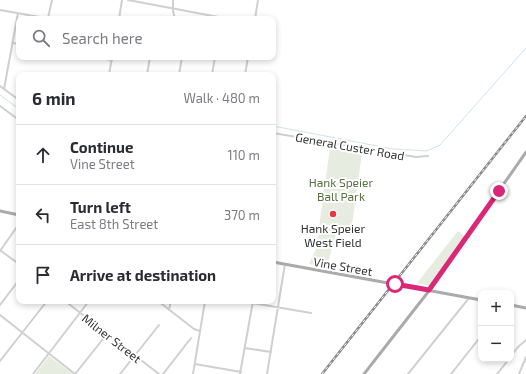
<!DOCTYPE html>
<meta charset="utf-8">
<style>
body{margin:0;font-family:"Exo 2",sans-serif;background:#f7f7f7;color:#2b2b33}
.controls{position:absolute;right:12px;bottom:12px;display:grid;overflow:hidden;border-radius:8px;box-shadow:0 2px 6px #0003}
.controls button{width:36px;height:36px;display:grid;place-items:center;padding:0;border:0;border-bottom:1px solid #e1e1e2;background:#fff;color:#2b2b33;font:20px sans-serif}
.stop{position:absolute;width:12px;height:12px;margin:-9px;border:3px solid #db2777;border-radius:50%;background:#fff}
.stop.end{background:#db2777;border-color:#fff;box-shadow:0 1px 4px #0008}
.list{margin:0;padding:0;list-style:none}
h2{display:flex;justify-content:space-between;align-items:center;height:52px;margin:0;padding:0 16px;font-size:17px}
h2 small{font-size:13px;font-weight:400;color:#7c7c81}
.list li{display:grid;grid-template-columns:26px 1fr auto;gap:12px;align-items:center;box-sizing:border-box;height:60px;padding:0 16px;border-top:1px solid #e1e1e2}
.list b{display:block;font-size:15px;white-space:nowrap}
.list p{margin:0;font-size:13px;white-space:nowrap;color:#7c7c81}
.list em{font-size:13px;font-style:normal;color:#7c7c81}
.icon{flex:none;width:22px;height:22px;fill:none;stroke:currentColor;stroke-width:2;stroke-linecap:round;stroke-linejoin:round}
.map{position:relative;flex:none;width:526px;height:374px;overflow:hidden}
.search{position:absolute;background:#fff;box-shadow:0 2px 6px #0003;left:16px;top:16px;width:260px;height:44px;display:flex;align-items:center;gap:10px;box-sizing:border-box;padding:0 14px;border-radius:8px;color:#7c7c81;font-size:15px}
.panel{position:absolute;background:#fff;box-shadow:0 2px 6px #0003;left:16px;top:72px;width:260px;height:232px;border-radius:8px}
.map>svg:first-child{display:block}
</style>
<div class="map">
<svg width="526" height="374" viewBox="0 0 526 374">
<rect width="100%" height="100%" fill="#fff"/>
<path fill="#e6ecdf" d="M330,148L362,153L352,225L340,229L335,237L327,267L309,264L316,249Z
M458,231L467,238L429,286L417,283Z
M49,356L73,374H35Z"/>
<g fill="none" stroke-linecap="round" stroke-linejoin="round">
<path stroke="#cfe2ee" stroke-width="1" d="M0,95L19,109
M273,126L393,149L427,151L440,145L526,48"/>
<path stroke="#d0d0d0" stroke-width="2" d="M128,0L229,19
M173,0V11L175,19
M0,10L51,19
M48,18L52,0
M119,19L122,0
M255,19L258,0
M12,43L19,44
M92,57L112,60
M109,75L112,57
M147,75L150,57
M179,75L182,57
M212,75L215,57
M245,75L248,57
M0,86L19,100
M4,89L18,13
M0,106L19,120
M273,133L416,157L428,156
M0,251L19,224
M1,251L19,264
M65,301L159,374
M158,301L194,329L200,331
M252,303L311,313
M0,305L19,280
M169,310L171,301
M0,315L75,374L107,334
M245,348L271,352
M511,356L518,347L526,340
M0,361L47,301
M195,364L241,372
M33,374L89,301
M120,374L159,325
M163,374L191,338
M193,374L205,301
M240,374L253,301
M267,374L285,264
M408,374L469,298
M451,374L481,336
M497,374L509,359
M519,374L526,357"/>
<path stroke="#ababab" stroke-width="3" d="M0,211L19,215
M273,262L481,300
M511,305L526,308
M364,374L432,287L526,152"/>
<defs>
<path id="rail" d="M322,374L526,116"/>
</defs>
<use href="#rail" stroke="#888" stroke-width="2.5"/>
<use href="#rail" stroke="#fff" stroke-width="1" stroke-dasharray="3" stroke-linecap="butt"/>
</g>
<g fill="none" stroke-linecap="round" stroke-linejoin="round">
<path stroke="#db2777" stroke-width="5" d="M395,284L429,290L499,191"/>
</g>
<circle fill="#e63946" stroke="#fff" stroke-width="1.5" cx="333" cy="214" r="4"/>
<g text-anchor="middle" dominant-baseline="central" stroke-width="4" stroke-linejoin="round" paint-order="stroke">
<g font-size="12" fill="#333" stroke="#fff">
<text transform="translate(350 146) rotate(10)">General Custer Road</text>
<text transform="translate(343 266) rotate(10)">Vine Street</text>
<text transform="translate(112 338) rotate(38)">Milner Street</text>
</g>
<g font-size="12" fill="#56703f" stroke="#fff">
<text x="341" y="182">Hank Speier<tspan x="341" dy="14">Ball Park</tspan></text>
</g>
<g font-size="12" fill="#333" stroke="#fff">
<text x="333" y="228">Hank Speier<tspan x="333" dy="14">West Field</tspan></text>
</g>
</g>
</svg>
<div class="controls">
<button>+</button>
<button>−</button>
</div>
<div class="stop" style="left:395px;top:284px"></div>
<div class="stop end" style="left:499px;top:191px"></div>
<div class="search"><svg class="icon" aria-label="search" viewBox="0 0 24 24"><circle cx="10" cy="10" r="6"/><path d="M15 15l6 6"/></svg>Search here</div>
<section class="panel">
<h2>6 min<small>Walk · 480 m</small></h2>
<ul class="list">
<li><svg class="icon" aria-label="ahead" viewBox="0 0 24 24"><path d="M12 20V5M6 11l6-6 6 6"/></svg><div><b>Continue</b><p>Vine Street</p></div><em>110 m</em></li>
<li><svg class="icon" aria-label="left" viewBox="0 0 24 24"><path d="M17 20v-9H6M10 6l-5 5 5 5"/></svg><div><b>Turn left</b><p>East 8th Street</p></div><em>370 m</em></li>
<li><svg class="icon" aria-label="arrive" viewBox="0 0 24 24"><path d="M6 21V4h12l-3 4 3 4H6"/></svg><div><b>Arrive at destination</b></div></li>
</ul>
</section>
</div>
